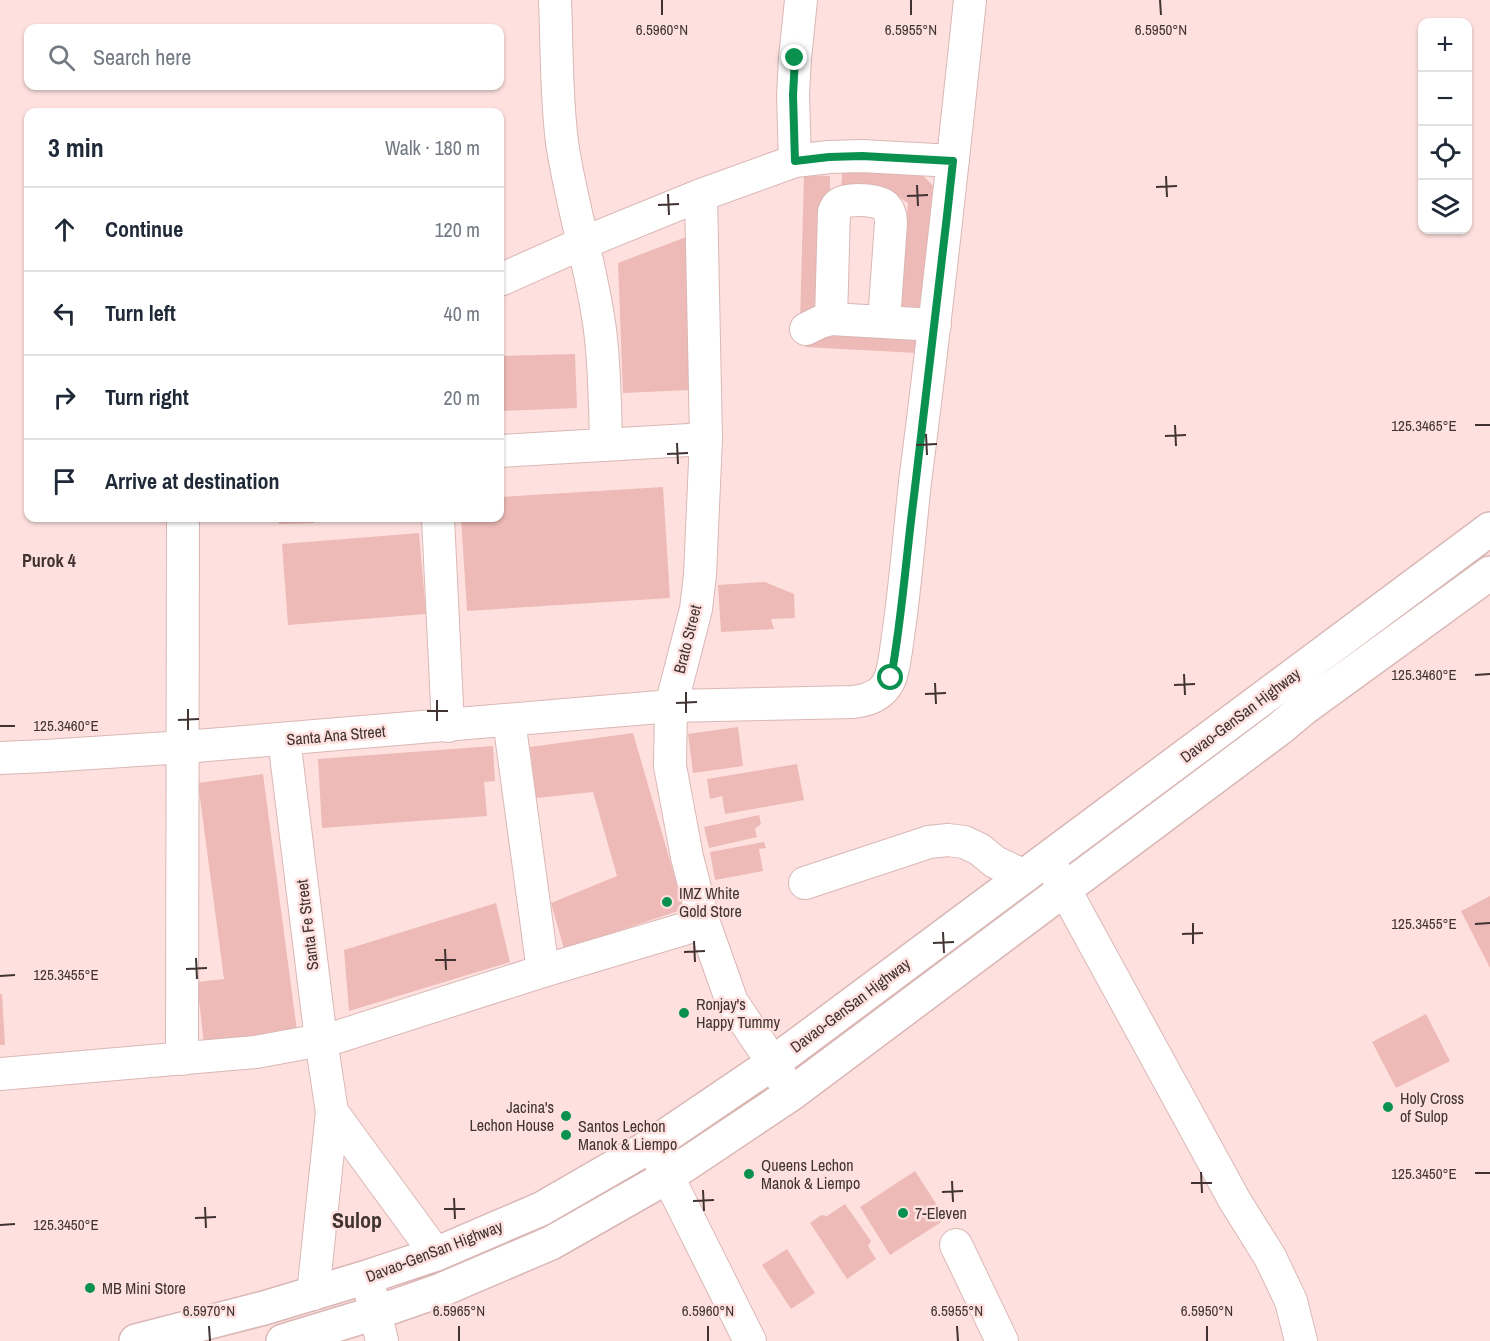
<!DOCTYPE html>
<meta charset="utf-8">
<style>
body{margin:0;font-family:"Archivo Narrow",sans-serif;background:#f2f2f3;color:#1f2937}
.controls{position:absolute;right:18px;top:18px;display:grid;overflow:hidden;border-radius:12px;box-shadow:0 2px 4px #0004}
.controls button{width:54px;height:54px;display:grid;place-items:center;padding:0;border:0;border-bottom:2px solid #e0e1e3;background:#fff;color:#1f2937;font:30px sans-serif}
.stop{position:absolute;width:18px;height:18px;margin:-14px;border:4px solid #0a9150;border-radius:50%;background:#fff}
.stop.end{background:#0a9150;border-color:#fff;box-shadow:0 2px 6px #0008}
.list{margin:0;padding:0;list-style:none}
h2{display:flex;justify-content:space-between;align-items:center;height:78px;margin:0;padding:0 24px;font-size:26px}
h2 small{font-size:20px;font-weight:400;color:#747a83}
.list li{display:grid;grid-template-columns:39px 1fr auto;gap:18px;align-items:center;box-sizing:border-box;height:84px;padding:0 24px;border-top:2px solid #e0e1e3}
.list b{display:block;font-size:22px;white-space:nowrap}
.list em{font-size:20px;font-style:normal;color:#747a83}
.icon{flex:none;width:33px;height:33px;fill:none;stroke:currentColor;stroke-width:2;stroke-linecap:round;stroke-linejoin:round}
.map{position:relative;flex:none;width:1490px;height:1341px;overflow:hidden}
.search{position:absolute;background:#fff;box-shadow:0 2px 4px #0004;left:24px;top:24px;width:480px;height:66px;display:flex;align-items:center;gap:15px;box-sizing:border-box;padding:0 21px;border-radius:12px;color:#747a83;font-size:22px}
.panel{position:absolute;background:#fff;box-shadow:0 2px 4px #0004;left:24px;top:108px;width:480px;height:414px;border-radius:12px}
.map>svg:first-child{display:block}
</style>
<div class="map">
<svg width="1490" height="1341" viewBox="0 0 1490 1341">
<rect width="100%" height="100%" fill="#fee1df"/>
<path fill="#edbab7" d="M843,163L919,171L933,186L921,316L897,314L908,203L894,194L841,189Z
M804,175L830,176L828,302L800,322Z
M686,237L690,390L623,393L618,263Z
M832,326L919,330L917,353L805,347Z
M575,354L577,408L500,411V356Z
M663,487L670,598L467,611L461,518H500V497Z
M279,518H314V523L279,524Z
M419,533L426,614L288,625L282,544Z
M765,582L794,594L795,618L771,619L774,629L721,632L718,585Z
M738,727L743,766L693,773L688,734Z
M633,733L684,909L564,949L551,903L617,876L593,792L536,798L530,747Z
M493,746L495,781L484,782L487,816L322,828L318,759Z
M797,764L804,800L725,814L722,796L710,799L707,779Z
M263,774L297,1031L204,1044L197,982L224,979L198,783Z
M759,815L761,824L755,829L757,837L709,848L704,827Z
M764,842L766,848L759,849L763,871L715,880L710,852Z
M1490,896V968L1461,911Z
M496,903L510,962L349,1011L344,950Z
M0,994H2L5,1045H0Z
M1426,1014L1450,1061L1396,1088L1372,1042Z
M915,1171L946,1219L890,1255L860,1207Z
M845,1204L871,1241L868,1246L876,1259L847,1279L810,1223L821,1215L827,1216Z
M787,1249L815,1293L791,1309L762,1265Z"/>
<g fill="none" stroke-linecap="round" stroke-linejoin="round">
<defs>
<path id="minor" d="M555,0C557,47 556,95 562,142C571,205 592,267 600,330C605,368 605,407 606,445
M795,161L793,95L795,58L801,0
M701,195L706,439L700,575L696,609L671,706L670,766L687,857L704,923L732,1002L773,1063L791,1094
M500,280L583,243L701,195L795,161L829,157L862,156L953,161
M831,319L834,212C835,209 836,206 839,204C848,198 877,199 885,206C890,211 891,217 891,223L884,321
M806,329L820,322L831,319L935,325
M500,451L706,439
M438,518L448,726
M509,720L543,971
M284,739L321,1040L332,1112L313,1294
M0,758L46,756L184,747L671,706L853,702C871,700 885,694 891,676C896,659 897,640 900,622C906,576 910,529 915,482C936,322 953,161 970,0
M1048,859L1235,1201L1270,1257L1291,1301L1301,1341
M805,883L929,842L948,840L964,842L979,849L995,862L1025,876
M182,1059L183,518
M0,1074L256,1052L337,1037L543,971L704,923
M332,1112L436,1254
M652,1145L750,1341
M956,1245L1002,1341
M367,1277L382,1341"/>
<path id="highway" d="M136,1341L264,1308L367,1277L436,1254L541,1209L652,1145L773,1063L1490,529
M283,1341L375,1313L441,1290L551,1243L667,1177L791,1094L1279,729L1303,709L1490,573"/>
</defs>
<use href="#minor" stroke="#dab7b5" stroke-width="34"/>
<use href="#highway" stroke="#dab7b5" stroke-width="36"/>
<use href="#minor" stroke="#fff" stroke-width="32"/>
<use href="#highway" stroke="#fff" stroke-width="33"/>
</g>
<g fill="none" stroke-linecap="round" stroke-linejoin="round">
<path stroke="#0a9150" stroke-width="8" d="M795,58L793,95L795,161L829,157L862,156L953,161C941,273 927,385 914,496C906,557 902,618 891,678"/>
</g>
<path fill="none" stroke="#403332" stroke-width="2" d="M662,0V15M911,0V15M1160,0L1161,15M1166,176L1167,197M917,185L918,206M1156,187L1177,186M668,194L669,215M907,196L928,195M658,205L679,204M1175,425L1176,446M1475,425H1490M926,434L927,455M1165,436L1186,435M677,443L678,464M916,445L937,444M667,454L688,453M1184,674L1185,695M1475,675L1490,674M935,683L936,704M1174,685L1195,684M686,692V713M925,694L946,693M437,700V721M676,703L697,702M188,709V730M427,711H448M178,720L199,719M0,726H15M1193,923V944M1475,924L1490,923M943,932L944,953M1182,934L1203,933M694,941L695,962M933,943L954,942M445,949L446,970M684,952L705,951M196,958L197,979M435,960H456M186,969L207,968M0,976L15,975M1201,1172L1202,1193M1475,1173H1490M952,1181L953,1202M1191,1183H1212M703,1190L704,1211M942,1192L963,1191M454,1198L455,1219M693,1201L714,1200M205,1207L206,1228M444,1209H465M195,1218L216,1217M0,1225L15,1224M209,1326L210,1341M459,1326V1341M708,1326V1341M957,1326L958,1341M1207,1326V1341"/>
<g fill="#0a9150" stroke="#fee1df" stroke-width="2">
<circle cx="667" cy="902" r="6"/>
<circle cx="684" cy="1013" r="6"/>
<circle cx="1388" cy="1107" r="6"/>
<circle cx="566" cy="1116" r="6"/>
<circle cx="566" cy="1135" r="6"/>
<circle cx="749" cy="1174" r="6"/>
<circle cx="903" cy="1213" r="6"/>
<circle cx="90" cy="1288" r="6"/>
</g>
<g text-anchor="middle" dominant-baseline="central" stroke-width="5" stroke-linejoin="round" paint-order="stroke">
<g font-size="16" fill="#403332" stroke="#fee1df">
<text transform="translate(687 639) rotate(-76)">Brato Street</text>
<text transform="translate(1240 715) rotate(-37)">Davao-GenSan Highway</text>
<text transform="translate(336 735) rotate(-5)">Santa Ana Street</text>
<text transform="translate(307 925) rotate(-97)">Santa Fe Street</text>
<text transform="translate(850 1005) rotate(-37)">Davao-GenSan Highway</text>
<text transform="translate(434 1251) rotate(-21)">Davao-GenSan Highway</text>
</g>
<g font-size="16" fill="#403332" stroke="#fee1df" text-anchor="start">
<text x="679" y="893">IMZ White<tspan x="679" dy="18">Gold Store</tspan></text>
<text x="696" y="1004">Ronjay's<tspan x="696" dy="18">Happy Tummy</tspan></text>
<text x="1400" y="1098">Holy Cross<tspan x="1400" dy="18">of Sulop</tspan></text>
<text x="554" y="1107" text-anchor="end">Jacina's<tspan x="554" dy="18">Lechon House</tspan></text>
<text x="578" y="1126">Santos Lechon<tspan x="578" dy="18">Manok &amp; Liempo</tspan></text>
<text x="761" y="1165">Queens Lechon<tspan x="761" dy="18">Manok &amp; Liempo</tspan></text>
<text x="915" y="1213">7-Eleven</text>
<text x="102" y="1288">MB Mini Store</text>
</g>
<g font-size="18" font-weight="bold" fill="#403332" stroke="#fee1df">
<text x="49" y="560">Purok 4</text>
</g>
<g font-size="22" font-weight="bold" fill="#403332" stroke="#fee1df">
<text x="357" y="1220">Sulop</text>
</g>
</g>
<g font-size="15" text-anchor="middle" fill="#403332" stroke="#fee1df" stroke-width="5" stroke-linejoin="round" paint-order="stroke">
<text x="662" y="35">6.5960°N</text>
<text x="911" y="35">6.5955°N</text>
<text x="1161" y="35">6.5950°N</text>
<text x="1424" y="431">125.3465°E</text>
<text x="1424" y="680">125.3460°E</text>
<text x="66" y="731">125.3460°E</text>
<text x="1424" y="929">125.3455°E</text>
<text x="66" y="980">125.3455°E</text>
<text x="1424" y="1179">125.3450°E</text>
<text x="66" y="1230">125.3450°E</text>
<text x="209" y="1316">6.5970°N</text>
<text x="459" y="1316">6.5965°N</text>
<text x="708" y="1316">6.5960°N</text>
<text x="957" y="1316">6.5955°N</text>
<text x="1207" y="1316">6.5950°N</text>
</g>
</svg>
<div class="controls">
<button>+</button>
<button>−</button>
<button><svg class="icon" aria-label="locate" viewBox="0 0 24 24"><circle cx="12" cy="12" r="6"/><path d="M12 2v4M12 18v4M2 12h4M18 12h4"/></svg></button>
<button><svg class="icon" aria-label="layers" viewBox="0 0 24 24"><path d="M12 4l9 5-9 5-9-5zM3 14l9 5 9-5"/></svg></button>
</div>
<div class="stop" style="left:891px;top:678px"></div>
<div class="stop end" style="left:795px;top:58px"></div>
<div class="search"><svg class="icon" aria-label="search" viewBox="0 0 24 24"><circle cx="10" cy="10" r="6"/><path d="M15 15l6 6"/></svg>Search here</div>
<section class="panel">
<h2>3 min<small>Walk · 180 m</small></h2>
<ul class="list">
<li><svg class="icon" aria-label="ahead" viewBox="0 0 24 24"><path d="M12 20V5M6 11l6-6 6 6"/></svg><div><b>Continue</b></div><em>120 m</em></li>
<li><svg class="icon" aria-label="left" viewBox="0 0 24 24"><path d="M17 20v-9H6M10 6l-5 5 5 5"/></svg><div><b>Turn left</b></div><em>40 m</em></li>
<li><svg class="icon" aria-label="right" viewBox="0 0 24 24"><path d="M7 20v-9h11M14 6l5 5-5 5"/></svg><div><b>Turn right</b></div><em>20 m</em></li>
<li><svg class="icon" aria-label="arrive" viewBox="0 0 24 24"><path d="M6 21V4h12l-3 4 3 4H6"/></svg><div><b>Arrive at destination</b></div></li>
</ul>
</section>
</div>
